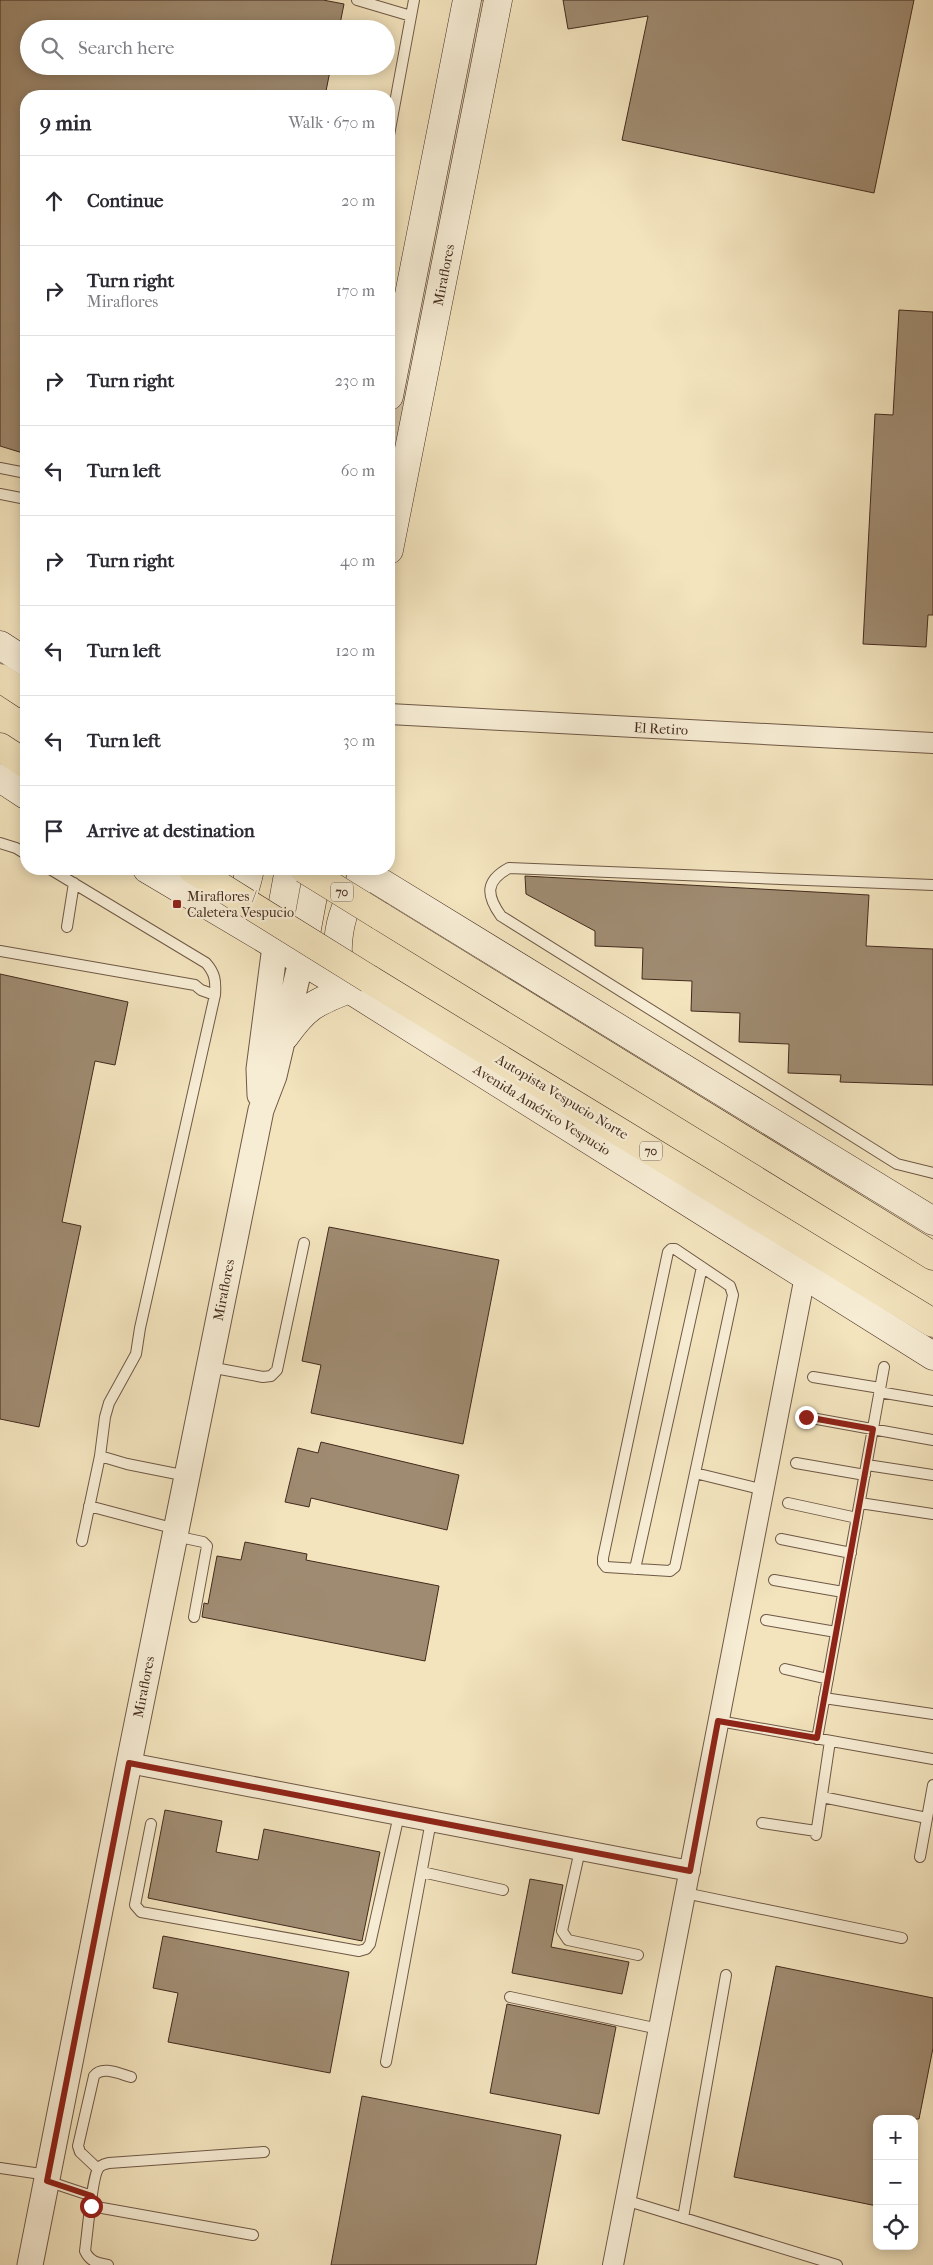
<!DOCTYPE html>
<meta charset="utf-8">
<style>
body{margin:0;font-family:"IM FELL French Canon",serif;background:#f7f7f7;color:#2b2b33}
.controls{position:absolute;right:15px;bottom:15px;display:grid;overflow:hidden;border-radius:10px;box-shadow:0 2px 12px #0003}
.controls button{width:45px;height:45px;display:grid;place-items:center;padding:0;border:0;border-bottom:1px solid #e1e1e2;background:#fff;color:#2b2b33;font:25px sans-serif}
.stop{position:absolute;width:15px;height:15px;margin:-11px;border:4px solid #8f2418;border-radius:50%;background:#fff}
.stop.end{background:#8f2418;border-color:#fff;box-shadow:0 1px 5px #0008}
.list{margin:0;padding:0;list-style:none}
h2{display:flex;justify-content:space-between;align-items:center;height:65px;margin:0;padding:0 20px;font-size:21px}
h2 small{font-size:16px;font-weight:400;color:#7c7c81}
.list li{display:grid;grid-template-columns:32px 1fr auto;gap:15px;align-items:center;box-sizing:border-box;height:90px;padding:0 20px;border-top:1px solid #e1e1e2}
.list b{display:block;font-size:19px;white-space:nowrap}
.list p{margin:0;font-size:16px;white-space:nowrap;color:#7c7c81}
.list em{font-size:16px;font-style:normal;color:#7c7c81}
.icon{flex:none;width:28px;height:28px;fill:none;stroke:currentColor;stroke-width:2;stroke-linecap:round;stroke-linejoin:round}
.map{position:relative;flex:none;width:933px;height:2265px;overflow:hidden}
.search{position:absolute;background:#fff;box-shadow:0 2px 12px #0003;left:20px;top:20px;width:375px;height:55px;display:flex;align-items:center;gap:12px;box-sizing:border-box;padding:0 18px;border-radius:28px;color:#7c7c81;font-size:19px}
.panel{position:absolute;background:#fff;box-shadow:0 2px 12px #0003;left:20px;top:90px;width:375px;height:785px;border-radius:20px}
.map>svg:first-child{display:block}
</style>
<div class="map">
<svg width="933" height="2265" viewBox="0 0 933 2265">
<rect width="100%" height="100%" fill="#f3e4be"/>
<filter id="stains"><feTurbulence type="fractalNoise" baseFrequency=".004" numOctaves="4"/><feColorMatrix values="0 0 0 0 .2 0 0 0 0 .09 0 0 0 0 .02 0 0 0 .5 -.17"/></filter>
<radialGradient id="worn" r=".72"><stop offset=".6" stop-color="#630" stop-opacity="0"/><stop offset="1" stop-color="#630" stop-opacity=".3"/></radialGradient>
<path fill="#d5c4a3" stroke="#8c7760" d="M472,0H490L389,495V409Z"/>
<path fill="#9f8b71" stroke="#432a1d" d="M0,0H323L344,4L339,29H29V66H331L325,96H26V454L0,446Z
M563,0H914L874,193L622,140L648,16L568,29Z
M899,310L933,312V615H928L926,647L863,644L875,414L893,415Z
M525,876L869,895L866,946L933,949V1085L840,1082L841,1075L788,1073L789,1044L739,1042L740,1013L691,1011L692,981L642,979L643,948L595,946V931L526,894Z
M0,974L128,1002L115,1065L95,1061L62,1222L81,1226L39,1427L0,1419Z
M329,1227L499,1260L463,1444L311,1413L321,1365L302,1361Z
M321,1442L459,1475L447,1530L311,1498L309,1507L285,1502L298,1448L318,1453Z
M245,1542L307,1554L306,1560L439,1586L425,1661L202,1617L204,1603L208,1604L217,1556L241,1560Z
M165,1810L222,1821L216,1852L258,1860L264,1829L380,1852L362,1941L148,1898Z
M530,1879L563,1885L551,1947L629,1962L622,1994L512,1973Z
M163,1936L349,1972L330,2073L168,2042L178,1993L153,1988Z
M776,1966L933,1998V2048L919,2119H877V2206L734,2177Z
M507,2004L616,2027L599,2114L490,2093Z
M362,2096L561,2135L536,2265H331Z"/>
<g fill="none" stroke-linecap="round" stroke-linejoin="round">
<defs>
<path id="service" d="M357,0L411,16
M389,135L414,0
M0,468L26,473
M0,494L26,499
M0,843L16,848L26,854
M50,869L206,963C215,973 216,981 215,995
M933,885L509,868C485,881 486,895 501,916L897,1164L933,1173
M67,927L74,883
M0,951L195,985L201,990L215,995L140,1328L136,1354L109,1403L105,1417L100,1456L82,1541
M671,1249H675L730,1286L733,1295L675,1567L670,1571L606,1567L603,1563V1558L668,1252Z
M209,1367L263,1377L271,1376L277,1370L304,1243
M813,1377L880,1388
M879,1392L933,1401
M806,1417L933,1440
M100,1456L127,1464L187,1476
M796,1463L865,1475
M867,1465L933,1475
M695,1473L764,1490
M788,1503L857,1518
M860,1503L933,1514
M89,1506L176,1529
M175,1536L203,1542L207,1546L194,1617
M781,1539L851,1553
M635,1569L702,1267
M774,1580L843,1592
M766,1620L836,1632
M785,1669L828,1679
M824,1698L933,1714
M719,1721L933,1759
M817,1739L884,1367
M822,1797L927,1818
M762,1823L816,1831
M151,1824L135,1905L141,1912L359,1951L366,1949L370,1944L399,1815
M816,1835L830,1741
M580,1850L562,1931L568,1940L638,1955
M920,1857L933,1785
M422,1872L503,1890
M685,1893L902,1938
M510,1997L659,2029
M386,2062L431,1821
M0,2168L48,2175
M98,2169L80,2152L78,2146L94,2076C102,2065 120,2074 131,2077
M47,2181L92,2196
M625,2200L837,2265
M91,2206L253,2235
M683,2218L726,1975
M108,2265C98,2263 90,2262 85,2251C87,2237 92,2178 98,2169C100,2165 105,2164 109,2163L264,2152"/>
<path id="minor" d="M389,714L933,743
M129,1763L690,1871
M613,2265L805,1276"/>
<path id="tertiary" d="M260,1095L259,1069L275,946
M30,2265L129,1763L261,1110L274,1076L301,961"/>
<path id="secondary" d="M389,396L467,0
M389,550L498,0
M0,645L26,662
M0,778L26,795
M147,869L349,989L933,1356
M359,869L933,1221
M225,915C242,903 246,888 250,869
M275,946L289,869
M301,961L318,869
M285,1036C307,1005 315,1003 349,989C328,958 339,905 364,878"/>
<path id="motorway" d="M0,678L26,695
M0,747L26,764
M192,869L210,880
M380,916L933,1256
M369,979L933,1323"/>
</defs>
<use href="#service" stroke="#6f5845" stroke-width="12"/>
<use href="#minor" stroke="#6f5845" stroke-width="22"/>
<use href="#tertiary" stroke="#6f5845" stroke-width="27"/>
<use href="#secondary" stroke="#432a1d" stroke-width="29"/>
<use href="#motorway" stroke="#432a1d" stroke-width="29"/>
<use href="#service" stroke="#f7edd5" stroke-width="10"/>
<use href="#minor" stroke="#f7edd5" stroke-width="20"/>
<use href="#tertiary" stroke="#f7edd5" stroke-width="25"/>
<use href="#secondary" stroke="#f7edd5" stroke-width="28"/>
<use href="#motorway" stroke="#f3e4be" stroke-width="28"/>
<defs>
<path id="motorway-bridge" d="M304,869L380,916
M210,880L369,979"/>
</defs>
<use href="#motorway-bridge" stroke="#432a1d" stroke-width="29" stroke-linecap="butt"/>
<use href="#motorway-bridge" stroke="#f3e4be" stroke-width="28"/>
</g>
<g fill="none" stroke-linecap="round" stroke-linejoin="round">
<path stroke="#8f2418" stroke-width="6" d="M91,2206L92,2196L47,2181L129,1763L690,1871L718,1721L817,1738L873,1429L806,1417"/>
</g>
<rect fill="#8f2418" stroke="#f7edd5" stroke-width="2" x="172" y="899" width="10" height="10" rx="2.5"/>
<g text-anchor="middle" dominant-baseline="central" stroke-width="4.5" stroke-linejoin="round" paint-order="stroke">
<g fill="#f7edd5" stroke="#796454" stroke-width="1">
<rect x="331" y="882.5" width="22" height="19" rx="4"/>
<rect x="640" y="1141.5" width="22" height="19" rx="4"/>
</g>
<g font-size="12" font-weight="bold" fill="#432a1d">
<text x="342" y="892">70</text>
<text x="651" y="1151">70</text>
</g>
<g font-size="14" fill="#432a1d" stroke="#f7edd5">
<text transform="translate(444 275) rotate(-79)">Miraflores</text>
<text transform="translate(661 729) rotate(3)">El Retiro</text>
<text transform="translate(562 1097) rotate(31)">Autopista Vespucio Norte</text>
<text transform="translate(542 1110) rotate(32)">Avenida Américo Vespucio</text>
<text transform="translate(224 1290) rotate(-79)">Miraflores</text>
<text transform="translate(144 1687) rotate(-79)">Miraflores</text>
</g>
<g font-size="14" fill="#432a1d" stroke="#f7edd5" text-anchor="start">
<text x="187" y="896">Miraflores /<tspan x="187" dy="16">Caletera Vespucio</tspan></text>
</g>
</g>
<rect width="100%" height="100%" filter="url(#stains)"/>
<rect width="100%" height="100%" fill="url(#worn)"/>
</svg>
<div class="controls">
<button>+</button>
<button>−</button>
<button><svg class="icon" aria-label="locate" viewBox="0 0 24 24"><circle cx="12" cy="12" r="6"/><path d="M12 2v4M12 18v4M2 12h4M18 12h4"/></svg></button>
</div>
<div class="stop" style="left:91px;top:2206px"></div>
<div class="stop end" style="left:806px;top:1417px"></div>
<div class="search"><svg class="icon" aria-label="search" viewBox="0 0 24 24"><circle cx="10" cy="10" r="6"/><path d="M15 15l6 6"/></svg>Search here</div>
<section class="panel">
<h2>9 min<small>Walk · 670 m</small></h2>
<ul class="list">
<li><svg class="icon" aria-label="ahead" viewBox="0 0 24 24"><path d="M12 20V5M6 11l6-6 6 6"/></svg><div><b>Continue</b></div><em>20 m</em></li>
<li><svg class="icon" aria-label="right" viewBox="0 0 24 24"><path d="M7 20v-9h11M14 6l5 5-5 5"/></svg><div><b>Turn right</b><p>Miraflores</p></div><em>170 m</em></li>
<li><svg class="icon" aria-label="right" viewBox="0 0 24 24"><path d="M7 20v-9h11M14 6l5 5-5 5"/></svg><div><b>Turn right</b></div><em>230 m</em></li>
<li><svg class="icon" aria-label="left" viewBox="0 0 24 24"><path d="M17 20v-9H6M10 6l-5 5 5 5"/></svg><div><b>Turn left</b></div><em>60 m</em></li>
<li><svg class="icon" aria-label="right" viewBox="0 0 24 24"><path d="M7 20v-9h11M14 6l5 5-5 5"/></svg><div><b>Turn right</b></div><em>40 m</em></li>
<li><svg class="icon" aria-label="left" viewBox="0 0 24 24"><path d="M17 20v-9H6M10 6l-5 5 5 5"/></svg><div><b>Turn left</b></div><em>120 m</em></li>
<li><svg class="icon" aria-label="left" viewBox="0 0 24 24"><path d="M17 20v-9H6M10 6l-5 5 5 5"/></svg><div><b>Turn left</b></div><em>30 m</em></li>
<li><svg class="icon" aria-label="arrive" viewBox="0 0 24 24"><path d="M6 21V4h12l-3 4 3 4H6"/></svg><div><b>Arrive at destination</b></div></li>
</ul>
</section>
</div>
